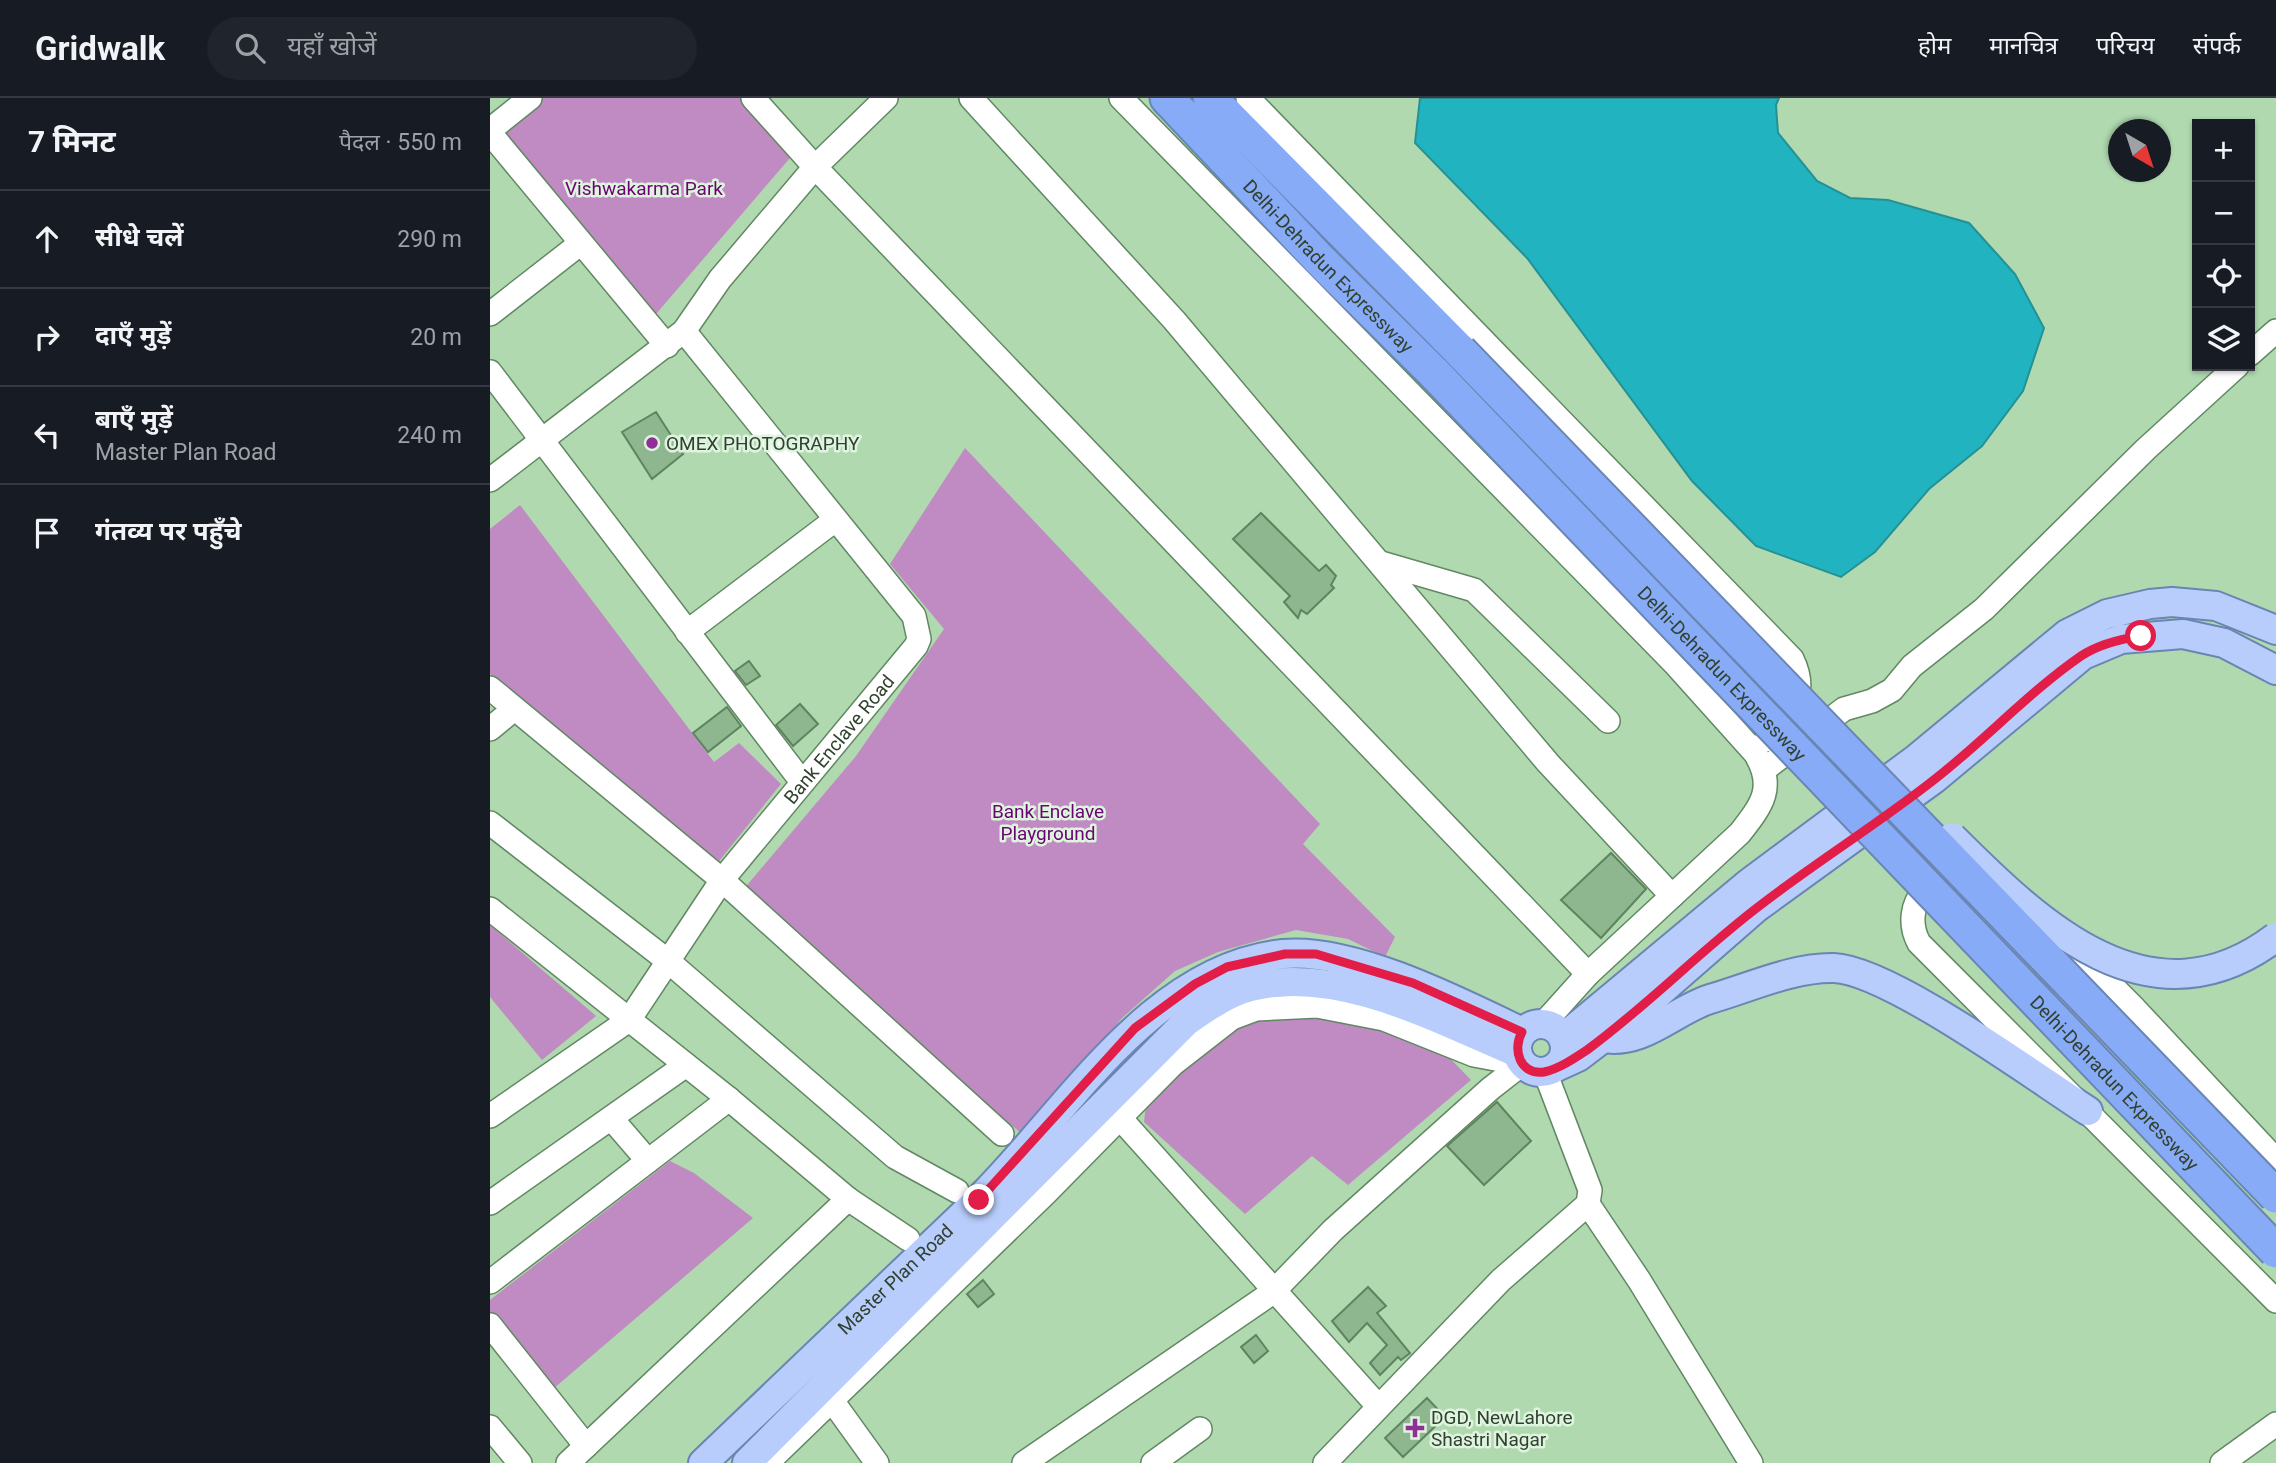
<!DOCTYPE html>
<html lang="hi">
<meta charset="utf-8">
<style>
body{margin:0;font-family:Roboto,"Noto Sans Devanagari",sans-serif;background:#20242c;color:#f1f3f6}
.controls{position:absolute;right:21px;top:21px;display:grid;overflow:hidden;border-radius:0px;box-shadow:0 2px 5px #0004}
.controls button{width:63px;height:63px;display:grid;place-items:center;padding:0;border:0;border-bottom:2px solid #363941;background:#171b24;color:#f1f3f6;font:35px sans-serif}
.compass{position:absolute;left:1618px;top:21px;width:63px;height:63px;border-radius:50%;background:#171b24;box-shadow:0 2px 5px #0004;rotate:141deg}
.stop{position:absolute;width:21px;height:21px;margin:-16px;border:5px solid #e11d48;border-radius:50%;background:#fff}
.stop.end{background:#e11d48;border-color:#fff;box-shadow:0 2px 7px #0008}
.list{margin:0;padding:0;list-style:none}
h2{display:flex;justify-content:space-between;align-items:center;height:91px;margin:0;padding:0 28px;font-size:30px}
h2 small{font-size:23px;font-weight:400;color:#9ea1a6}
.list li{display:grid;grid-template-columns:46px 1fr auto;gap:21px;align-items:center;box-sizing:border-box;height:98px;padding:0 28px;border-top:2px solid #363941}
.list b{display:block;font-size:26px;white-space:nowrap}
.list p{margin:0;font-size:23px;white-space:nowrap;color:#9ea1a6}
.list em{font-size:23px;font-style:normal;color:#9ea1a6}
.icon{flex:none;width:38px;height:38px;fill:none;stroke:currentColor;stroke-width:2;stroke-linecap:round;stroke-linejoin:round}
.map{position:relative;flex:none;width:1786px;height:1365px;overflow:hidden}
header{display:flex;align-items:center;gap:42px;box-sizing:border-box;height:98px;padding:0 35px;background:#171b24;border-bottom:2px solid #363941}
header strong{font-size:33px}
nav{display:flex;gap:38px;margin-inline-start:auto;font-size:24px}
.search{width:490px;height:63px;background:#20242c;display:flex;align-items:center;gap:18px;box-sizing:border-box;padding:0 24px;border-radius:38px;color:#9ea1a6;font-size:26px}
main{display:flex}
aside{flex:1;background:#171b24}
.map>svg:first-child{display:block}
</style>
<header>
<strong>Gridwalk</strong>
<div class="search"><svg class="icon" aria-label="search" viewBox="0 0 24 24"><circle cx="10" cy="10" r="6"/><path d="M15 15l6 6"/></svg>यहाँ खोजें</div>
<nav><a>होम</a><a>मानचित्र</a><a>परिचय</a><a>संपर्क</a></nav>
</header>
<main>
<aside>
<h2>7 मिनट<small>पैदल · 550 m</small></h2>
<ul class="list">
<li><svg class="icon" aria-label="ahead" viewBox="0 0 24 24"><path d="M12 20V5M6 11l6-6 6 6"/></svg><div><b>सीधे चलें</b></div><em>290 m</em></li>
<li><svg class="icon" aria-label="right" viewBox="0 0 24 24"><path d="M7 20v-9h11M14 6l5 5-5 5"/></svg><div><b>दाएँ मुड़ें</b></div><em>20 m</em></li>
<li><svg class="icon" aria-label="left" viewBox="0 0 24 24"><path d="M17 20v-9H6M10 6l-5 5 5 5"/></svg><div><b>बाएँ मुड़ें</b><p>Master Plan Road</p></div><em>240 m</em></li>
<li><svg class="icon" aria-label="arrive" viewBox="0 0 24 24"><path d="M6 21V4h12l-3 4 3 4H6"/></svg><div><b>गंतव्य पर पहुँचे</b></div></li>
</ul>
</aside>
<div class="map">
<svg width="1786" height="1365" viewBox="0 0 1786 1365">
<rect width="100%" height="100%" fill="#b0d9b0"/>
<path fill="#c08ac3" d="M20,0H254L306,53L154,230L0,52V16Z
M475,350L830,726L813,746L905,839L895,859L858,841L806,832L728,854L685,873L632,920L535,1039L253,792L366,658L454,531L400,466Z
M30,407L224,664L249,645L291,686L221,773L0,576V431Z
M0,827L106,918L52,962L0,899Z
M807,907L884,920L951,951L981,982L858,1087L822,1058L755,1116L654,1024L657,997L743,920Z
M180,1063L204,1075L263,1120L49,1303L0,1233V1202Z"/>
<path fill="#21b3c0" stroke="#269195" stroke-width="2" d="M930,0H1289L1286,7L1288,35L1327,83L1360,100L1398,102L1479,125L1525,176L1554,230L1533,293L1492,348L1439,391L1385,454L1351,479L1266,448L1202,383L1037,160L925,45Z"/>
<path fill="#8fb78f" stroke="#5e845f" stroke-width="2" d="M166,314L193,356L162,381L132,334Z
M771,415L829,473L836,467L846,478L841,487L844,490L817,516L811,512L808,520L794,504L800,498L743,441Z
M259,563L270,578L256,587L245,573Z
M310,606L328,626L303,648L286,627Z
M237,609L251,628L218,654L203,635Z
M1121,755L1156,791L1111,840L1071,802Z
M1007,1004L1041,1043L994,1087L957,1048Z
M493,1182L504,1196L488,1209L477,1196Z
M878,1189L896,1208L887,1215L920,1255L911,1262L908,1259L890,1277L880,1265L897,1247L877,1225L859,1244L842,1223Z
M766,1237L778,1253L764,1265L751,1249Z
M937,1300L955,1319L913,1359L895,1340Z"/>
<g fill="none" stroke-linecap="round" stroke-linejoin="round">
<defs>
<g id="minor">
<path d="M263,0L325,69L1098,876"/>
<path d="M481,0L684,222L1058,665L1182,798"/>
<path d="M631,0L1186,567L1265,655C1286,689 1272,707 1250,735L1098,876L1054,925"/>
<path d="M758,0L1302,561C1320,598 1300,614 1276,642"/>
<path d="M0,32L40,0"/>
<path d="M0,35L177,248"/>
<path d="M0,216L91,145"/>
<path d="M1760,256L1786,233"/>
<path d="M0,274L312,684"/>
<path d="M0,382L194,233L230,181L325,69L396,0"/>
<path d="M891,465L984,492L1118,623"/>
<path d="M197,534L345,422"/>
<path d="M0,590L232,782L512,1036"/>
<path d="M0,631L24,611"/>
<path d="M1275,671L1354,611L1382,603L1402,592L1422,568L1494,511L1656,351L1747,268"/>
<path d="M0,725L178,863L405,1059L467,1093"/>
<path d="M1486,784C1445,765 1408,806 1429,845L1786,1203"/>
<path d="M0,811L239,1001L358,1101L418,1141"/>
<path d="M1583,849L1645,911L1786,1062"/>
<path id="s1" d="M0,1018L139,922L232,782L426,548L429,541L424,518L194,233"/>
<path d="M121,1020L158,1063"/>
<path d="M630,1020L888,1308"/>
<path d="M0,1105L196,967"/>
<path d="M1098,1106L1149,1182L1261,1365"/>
<path d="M0,1184L239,1001"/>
<path d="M0,1227L96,1348"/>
<path d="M333,1290L387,1365"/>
<path d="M0,1329L30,1365"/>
<path d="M78,1365L358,1101"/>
<path d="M277,1365L556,1095L683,966L742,920L766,911L827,908L894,921L984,957L1032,966"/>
<path d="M534,1365L783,1194L843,1132L1000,991L1032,966"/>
<path d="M663,1365L710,1331"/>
<path d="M835,1365L1011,1182L1098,1106L1100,1092L1055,974"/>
<path d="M1732,1365L1786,1326"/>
</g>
<g id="major">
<circle cx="1051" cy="950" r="24"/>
<path d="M1073,940L1259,785L1426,661L1577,536L1617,516L1660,506L1682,504L1726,508L1786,532"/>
<path d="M1113,940C1154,947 1183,913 1220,901C1259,890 1303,869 1344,870C1399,872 1545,979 1598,1013"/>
<path d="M1064,970L1088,959L1147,914L1266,810L1444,681L1593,557L1631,541L1693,536L1734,545L1786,572"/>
<path id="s2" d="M213,1365C302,1279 391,1194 480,1110C572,1023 657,870 793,856C862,849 970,904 1032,934"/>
<path d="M257,1365L696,924C716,910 737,895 761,889C848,867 949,922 1027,955"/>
</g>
<g id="highway">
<path id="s3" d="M677,0L830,162L945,276"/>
<path d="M720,0L970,253"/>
</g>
</defs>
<use href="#minor" stroke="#618862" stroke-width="26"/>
<use href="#major" stroke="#6986b2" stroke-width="32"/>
<use href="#highway" stroke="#6986b2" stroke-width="37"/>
<use href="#minor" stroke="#fff" stroke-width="23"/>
<use href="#major" stroke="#b8cdfb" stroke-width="28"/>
<use href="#highway" stroke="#88abf8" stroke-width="33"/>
<defs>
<path id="major-bridge" d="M1462,739C1549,826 1661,934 1786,839"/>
<g id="highway-bridge">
<path d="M970,253L1786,1098"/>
<path id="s4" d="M945,276L1786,1153"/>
</g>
</defs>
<use href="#major-bridge" stroke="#6986b2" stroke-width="32" stroke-linecap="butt"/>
<use href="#highway-bridge" stroke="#6986b2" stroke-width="37" stroke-linecap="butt"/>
<use href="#major-bridge" stroke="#b8cdfb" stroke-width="28"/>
<use href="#highway-bridge" stroke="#88abf8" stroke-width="33"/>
</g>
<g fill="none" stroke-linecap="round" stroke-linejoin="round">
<path stroke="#e11d48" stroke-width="9" d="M489,1102L645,930L705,886L737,869L795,856H826L923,885L1032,934C1022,952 1030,977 1054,974C1069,971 1085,960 1097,952C1157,908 1209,854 1268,809C1326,764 1388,726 1445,681C1495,642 1539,594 1591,558C1609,546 1631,541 1651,538"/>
</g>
<g fill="#902f97" stroke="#dff4df" stroke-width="2.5">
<circle cx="162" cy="345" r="7"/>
<path d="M921.5 1319.5h7v7h7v7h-7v7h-7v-7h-7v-7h7z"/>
</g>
<g text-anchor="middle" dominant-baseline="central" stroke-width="5" stroke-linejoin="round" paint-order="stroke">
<g font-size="19" fill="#6b0472" stroke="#dff4df">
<text x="154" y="90">Vishwakarma Park</text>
<text x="558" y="713">Bank Enclave<tspan x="558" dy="22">Playground</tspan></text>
</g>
<g font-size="19" fill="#304130" stroke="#dff4df">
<text stroke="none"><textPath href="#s3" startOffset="233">Delhi-Dehradun Expressway</textPath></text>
<text stroke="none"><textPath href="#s4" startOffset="415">Delhi-Dehradun Expressway</textPath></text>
<text stroke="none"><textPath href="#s1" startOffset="520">Bank Enclave Road</textPath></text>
<text stroke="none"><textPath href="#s4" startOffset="982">Delhi-Dehradun Expressway</textPath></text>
<text stroke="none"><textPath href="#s2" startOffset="266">Master Plan Road</textPath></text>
</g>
<g font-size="19" fill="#304130" stroke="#dff4df" text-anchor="start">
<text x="176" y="345">OMEX PHOTOGRAPHY</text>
<text x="941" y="1319">DGD, NewLahore<tspan x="941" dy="22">Shastri Nagar</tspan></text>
</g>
</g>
</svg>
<div class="controls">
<button>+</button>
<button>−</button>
<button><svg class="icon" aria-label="locate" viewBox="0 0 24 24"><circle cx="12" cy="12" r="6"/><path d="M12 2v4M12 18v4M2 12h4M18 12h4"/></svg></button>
<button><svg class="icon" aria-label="layers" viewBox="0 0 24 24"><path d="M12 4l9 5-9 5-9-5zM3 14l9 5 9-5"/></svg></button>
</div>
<svg class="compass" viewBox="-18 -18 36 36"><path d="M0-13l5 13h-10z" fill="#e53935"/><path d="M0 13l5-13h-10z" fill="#9ea1a6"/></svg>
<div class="stop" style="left:1651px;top:538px"></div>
<div class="stop end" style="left:489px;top:1102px"></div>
</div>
</main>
